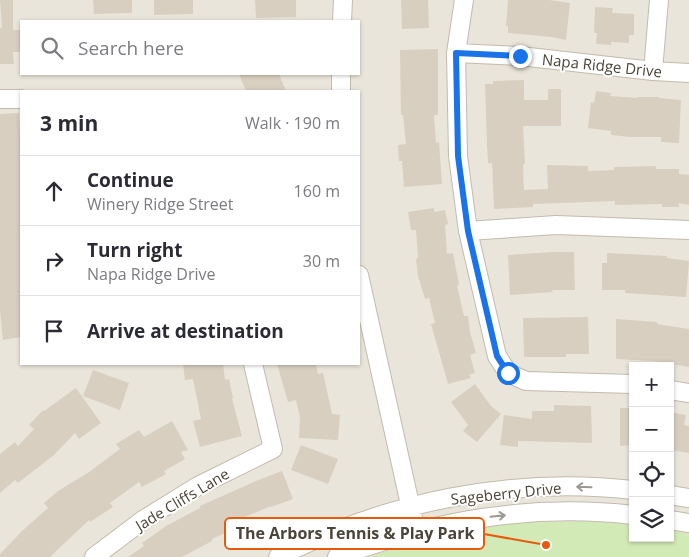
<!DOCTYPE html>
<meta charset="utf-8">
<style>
body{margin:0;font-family:"Open Sans",sans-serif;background:#f7f7f7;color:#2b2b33}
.controls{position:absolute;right:15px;bottom:15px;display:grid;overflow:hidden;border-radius:0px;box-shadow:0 1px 4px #0004}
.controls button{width:45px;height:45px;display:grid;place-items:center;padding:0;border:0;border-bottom:1px solid #e1e1e2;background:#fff;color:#2b2b33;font:25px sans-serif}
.stop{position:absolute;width:15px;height:15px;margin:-11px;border:4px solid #1a73e8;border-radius:50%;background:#fff}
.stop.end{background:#1a73e8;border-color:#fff;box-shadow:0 1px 5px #0008}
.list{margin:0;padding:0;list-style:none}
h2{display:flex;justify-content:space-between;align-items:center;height:65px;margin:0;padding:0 20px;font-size:21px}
h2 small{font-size:16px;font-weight:400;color:#7c7c81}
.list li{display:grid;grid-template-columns:32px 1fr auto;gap:15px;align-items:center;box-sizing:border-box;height:70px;padding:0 20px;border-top:1px solid #e1e1e2}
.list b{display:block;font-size:19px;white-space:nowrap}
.list p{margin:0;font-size:16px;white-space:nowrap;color:#7c7c81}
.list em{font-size:16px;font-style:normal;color:#7c7c81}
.icon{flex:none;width:28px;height:28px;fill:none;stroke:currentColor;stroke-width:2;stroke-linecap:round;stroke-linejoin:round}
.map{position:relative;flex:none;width:689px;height:557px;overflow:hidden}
.search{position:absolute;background:#fff;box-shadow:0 1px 4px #0004;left:20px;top:20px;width:340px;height:55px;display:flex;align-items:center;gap:12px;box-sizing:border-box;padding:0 18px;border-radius:0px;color:#7c7c81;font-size:19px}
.panel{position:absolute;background:#fff;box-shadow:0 1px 4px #0004;left:20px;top:90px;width:340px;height:275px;border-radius:0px}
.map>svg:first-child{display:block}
</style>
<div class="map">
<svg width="689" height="557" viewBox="0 0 689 557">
<rect width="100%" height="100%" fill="#f6f3ec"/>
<path fill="#eae5da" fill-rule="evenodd" d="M0,0H689V557H0ZM21,21H359V74H21ZM21,91H359V364H21ZM633,366H670V538H633Z"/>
<path fill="#d2eab5" d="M585,521L633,525V538H670V530L689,534V557H366L445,534L515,523Z"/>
<path fill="#d8cfc1" d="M0,0H13V30H21V52H13L14,64H0V28H2Z
M93,0H132V13L94,14Z
M154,0H193V14L154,15Z
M255,0H296V17L256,18Z
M401,0H428L429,28L402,29Z
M508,0H549L570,3L566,40L552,37L508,33V26H506Z
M595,7L613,8L612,13L634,14V35H629V43L611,42V45L596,44L597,33H594Z
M438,49V115H434L436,143L439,142L442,184L404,187L402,161H399L398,145L406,144L403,115H401L400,50Z
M239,74H279L286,91H246Z
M524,80V100H548V89H561V126H523L525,164H523L524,190L548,189L547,165L588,166V171L614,170V167L656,166V169H679V174L689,175V205L679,203V207H662V204L615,205V201L533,204V207L494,209L492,163H488L487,145L485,84H493V81Z
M596,91L611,93L610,96L637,98V97H659V98L681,100L679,143L661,142V137H630L611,135V131L588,128L591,102L594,103Z
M19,113L21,162V337L3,340L0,310V114Z
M434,208V212L445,210L448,224L445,225L447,254L453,253L459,285L457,286L464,316H468L470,332L476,353L470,355L475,373L469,375L471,378L448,384L431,324L435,323L429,298L425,299L418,276L416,259L418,258L416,230H411L408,212Z
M551,252H574L575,290H552L553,292L510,295L508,255Z
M607,253L667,256V258L689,261L686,297L625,293V290H602V263H607Z
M588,317L589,354H566V357H524L523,318Z
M616,319L657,322V324L689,329V367L653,361L616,359Z
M183,364H223L225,380L229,379L233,398L232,399L242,436L200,447L193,421L201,419L193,379L185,380Z
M277,364H316L318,374L323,373L332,414L340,415L338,440L299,438L300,417L296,400L288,402Z
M93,370L129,383L120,410L83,396Z
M475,384L491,406L501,414L477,442L463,431L468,425L451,402Z
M76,388L101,423L79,439L75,433L54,455L18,483L15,480L0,493V454L15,442L18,446L34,429L29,425L43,410L44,411Z
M554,405L591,406L592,443L518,441V447L500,445L504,415L532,419V411H554Z
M620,408H633V445L620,446Z
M670,412L686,415L684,425L689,426V453L670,450Z
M172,421L188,450L181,452L185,459L164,471L166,474L142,487L139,482L110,503L113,507L90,522L89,520L50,557H0V554L22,531L48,508L44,503L58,491L89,472L120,449L116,444L139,430L144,437Z
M301,445L338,459L328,484L291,470Z
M282,471L293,499L271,507V506L233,522L236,528L212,539V541L182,557H128L144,546L142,543L166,526L200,508V506L256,481Z"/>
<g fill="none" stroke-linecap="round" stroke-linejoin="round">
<defs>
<path id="minor" d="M464,0L456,53L458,156L468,231L497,356L508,373L526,381L633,384
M342,21L343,0
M456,53L520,56L653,71L689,73
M653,71L659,0
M341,91V74
M0,99H21
M468,231L556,225L689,230
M359,275L413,518
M670,390L689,393
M670,495L689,498
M670,520L689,523
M94,557L143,520L198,486L273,449L253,364
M278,557C387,502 511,476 633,490
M337,557C433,521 530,503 633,515"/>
</defs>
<use href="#minor" stroke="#c2bbae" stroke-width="20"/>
<use href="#minor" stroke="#fff" stroke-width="18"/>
</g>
<defs><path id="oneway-shaft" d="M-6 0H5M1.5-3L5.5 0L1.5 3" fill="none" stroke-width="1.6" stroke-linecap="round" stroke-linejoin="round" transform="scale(1.25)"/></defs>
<g stroke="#9c9892">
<use href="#oneway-shaft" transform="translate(584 487) rotate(-178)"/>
<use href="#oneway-shaft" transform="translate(498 516) rotate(-6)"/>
</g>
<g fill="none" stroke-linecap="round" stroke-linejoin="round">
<path stroke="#1a73e8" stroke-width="6" d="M508,373L497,356L468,231L458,156L456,53L520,56"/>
</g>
<g text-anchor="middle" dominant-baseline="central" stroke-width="4" stroke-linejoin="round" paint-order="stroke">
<g font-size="15" fill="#4b4439" stroke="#fff">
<text transform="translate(602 65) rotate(6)">Napa Ridge Drive</text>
<text transform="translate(506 493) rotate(-6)">Sageberry Drive</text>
<text transform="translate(182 499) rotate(-31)">Jade Cliffs Lane</text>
</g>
</g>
<path fill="none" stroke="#e8590c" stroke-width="2" d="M546 545L484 534"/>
<circle fill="#e8590c" stroke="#fff" stroke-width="2" cx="546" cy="545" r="5"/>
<rect fill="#fff" stroke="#e8590c" stroke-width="2" x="225" y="518" width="259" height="31" rx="5"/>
<g font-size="16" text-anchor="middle" font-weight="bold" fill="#4b4439">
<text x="355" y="539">The Arbors Tennis &amp; Play Park</text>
</g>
</svg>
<div class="controls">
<button>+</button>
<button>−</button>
<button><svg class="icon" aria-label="locate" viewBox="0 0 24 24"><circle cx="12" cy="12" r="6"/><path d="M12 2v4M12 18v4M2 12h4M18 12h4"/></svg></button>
<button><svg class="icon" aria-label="layers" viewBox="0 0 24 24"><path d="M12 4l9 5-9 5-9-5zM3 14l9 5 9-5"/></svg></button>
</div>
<div class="stop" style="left:508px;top:373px"></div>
<div class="stop end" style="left:520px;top:56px"></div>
<div class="search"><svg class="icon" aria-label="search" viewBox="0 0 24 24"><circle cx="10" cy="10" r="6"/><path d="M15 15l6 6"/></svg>Search here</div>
<section class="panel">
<h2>3 min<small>Walk · 190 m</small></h2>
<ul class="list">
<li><svg class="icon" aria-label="ahead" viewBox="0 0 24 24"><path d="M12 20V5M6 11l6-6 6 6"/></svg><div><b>Continue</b><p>Winery Ridge Street</p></div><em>160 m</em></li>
<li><svg class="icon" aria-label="right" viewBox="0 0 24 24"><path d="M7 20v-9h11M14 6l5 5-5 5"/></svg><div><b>Turn right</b><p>Napa Ridge Drive</p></div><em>30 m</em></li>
<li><svg class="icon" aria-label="arrive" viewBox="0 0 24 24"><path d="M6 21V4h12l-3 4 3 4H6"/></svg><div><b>Arrive at destination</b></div></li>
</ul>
</section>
</div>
